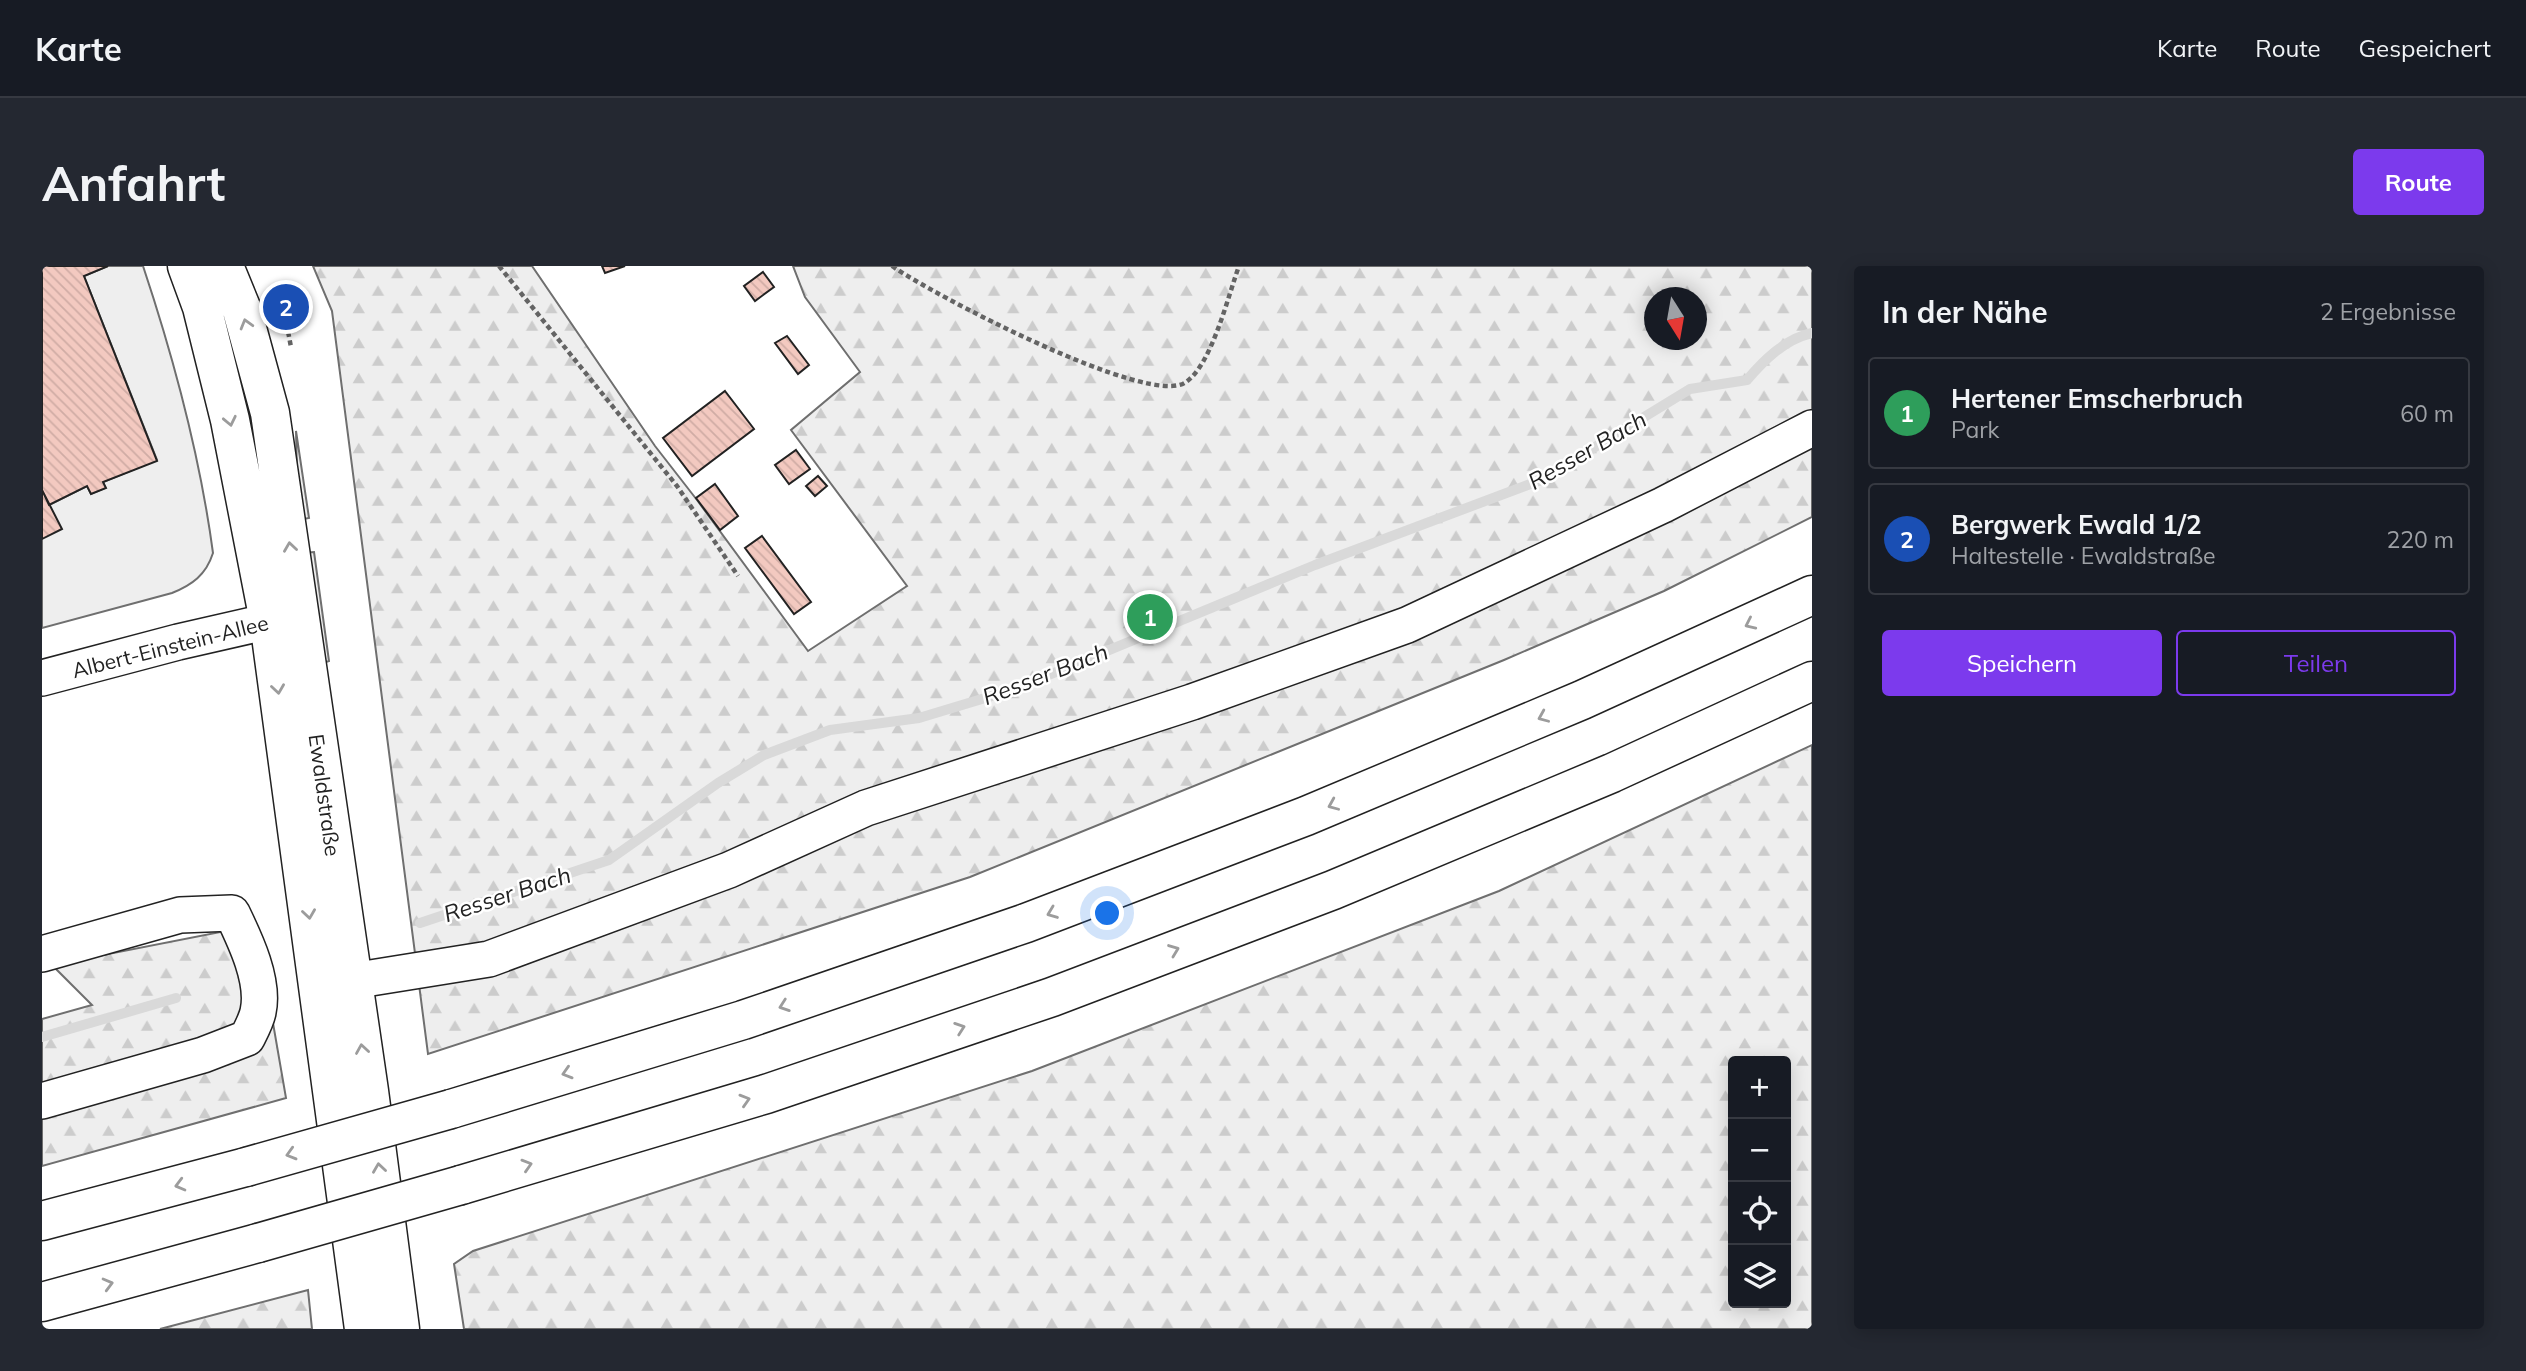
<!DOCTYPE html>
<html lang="de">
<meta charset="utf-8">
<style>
body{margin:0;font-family:Mulish,sans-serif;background:#242831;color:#f1f3f6}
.controls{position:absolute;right:21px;bottom:21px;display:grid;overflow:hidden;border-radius:7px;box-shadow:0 4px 18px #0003}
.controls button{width:63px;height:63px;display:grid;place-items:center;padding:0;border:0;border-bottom:2px solid #363941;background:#171b24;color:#f1f3f6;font:35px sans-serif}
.compass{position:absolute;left:1602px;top:21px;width:63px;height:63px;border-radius:50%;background:#171b24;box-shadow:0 4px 18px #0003;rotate:169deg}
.you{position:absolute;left:1066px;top:648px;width:24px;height:24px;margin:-18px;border:5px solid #fff;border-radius:50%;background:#1a73e8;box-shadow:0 0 0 10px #1a73e833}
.badge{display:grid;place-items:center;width:46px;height:46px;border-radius:50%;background:#7c3aed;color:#fff;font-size:23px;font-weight:700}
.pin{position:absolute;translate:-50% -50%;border:4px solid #fff;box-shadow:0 2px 7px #0006}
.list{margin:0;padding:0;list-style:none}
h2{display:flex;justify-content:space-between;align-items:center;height:91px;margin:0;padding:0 28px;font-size:30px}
h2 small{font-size:23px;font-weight:400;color:#9ea1a6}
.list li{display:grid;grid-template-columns:46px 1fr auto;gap:21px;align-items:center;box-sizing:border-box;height:112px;margin:0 14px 14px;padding:0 14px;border:2px solid #363941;border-radius:7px}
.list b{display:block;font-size:26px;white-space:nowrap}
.list p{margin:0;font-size:23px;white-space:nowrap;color:#9ea1a6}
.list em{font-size:23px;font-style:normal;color:#9ea1a6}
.actions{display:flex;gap:14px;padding:21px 28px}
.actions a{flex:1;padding:16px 0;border:2px solid #7c3aed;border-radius:7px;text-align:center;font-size:24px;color:#7c3aed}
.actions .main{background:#7c3aed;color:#fff}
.icon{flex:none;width:38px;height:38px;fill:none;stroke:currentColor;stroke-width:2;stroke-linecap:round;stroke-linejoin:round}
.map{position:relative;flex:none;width:1770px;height:1063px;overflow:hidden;border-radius:7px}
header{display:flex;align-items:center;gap:42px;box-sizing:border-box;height:98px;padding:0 35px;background:#171b24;border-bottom:2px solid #363941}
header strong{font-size:33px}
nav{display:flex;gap:38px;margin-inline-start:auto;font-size:24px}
.intro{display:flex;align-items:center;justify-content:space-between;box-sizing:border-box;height:168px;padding:0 42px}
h1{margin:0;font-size:49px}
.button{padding:18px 32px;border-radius:7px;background:#7c3aed;color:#fff;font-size:24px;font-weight:700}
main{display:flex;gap:42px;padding:0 42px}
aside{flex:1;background:#171b24;border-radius:7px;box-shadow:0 4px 18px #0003}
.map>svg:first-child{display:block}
</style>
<header>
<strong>Karte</strong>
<nav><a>Karte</a><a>Route</a><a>Gespeichert</a></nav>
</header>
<div class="intro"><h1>Anfahrt</h1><a class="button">Route</a></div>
<main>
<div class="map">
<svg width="1770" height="1063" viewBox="0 0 1770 1063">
<defs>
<pattern id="forest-firs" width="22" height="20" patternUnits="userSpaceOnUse" patternTransform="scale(1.75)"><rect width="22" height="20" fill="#eee"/><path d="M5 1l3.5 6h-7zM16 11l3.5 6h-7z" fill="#ccc"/></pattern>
<pattern id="building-back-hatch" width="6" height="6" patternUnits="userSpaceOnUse" patternTransform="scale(1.75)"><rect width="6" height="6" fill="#f3c9c0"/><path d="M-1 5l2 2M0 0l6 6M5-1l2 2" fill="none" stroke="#d0aca5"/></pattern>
</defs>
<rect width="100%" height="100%" fill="#fff"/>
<path fill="#eee" stroke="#6f6f6f" stroke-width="2" d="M66,0H101C132,93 158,190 171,287C164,309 150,319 130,327L0,362V273L7,239L45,220L49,228L63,222L61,216L115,194L42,10Z
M254,165L267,252L256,254Z
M272,286L287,395L281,397L260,287Z"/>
<path fill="url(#forest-firs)" stroke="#6f6f6f" stroke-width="2" fill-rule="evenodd" d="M271,0H490L613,180L655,234L766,385L865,320L749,164L818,106L763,31L751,0H1770V251L1622,325L1462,394L928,611L386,788L290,45ZM1612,32H1654V74H1612Z
M1770,479V1063H422L412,998L431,985L990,805L1457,625ZM1744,795V1037H1691V795Z
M214,659L244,832L0,900V753L50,739L10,699Z
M266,1024L270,1063H118Z"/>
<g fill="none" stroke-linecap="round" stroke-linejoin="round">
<path stroke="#d9d9d9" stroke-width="10" d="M378,657L567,594L676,517L722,489L788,464L877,452L973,423L1273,299L1499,214L1648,123L1705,114C1722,94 1743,73 1770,67
M0,771L134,732"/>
</g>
<path fill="url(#building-back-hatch)" stroke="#222" stroke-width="2" d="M0,0H66L42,10L115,195L61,216L64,222L49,228L45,220L7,239L0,224Z
M560,0H583L563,7Z
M721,6L732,21L713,35L702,20Z
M745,70L767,99L756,108L733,77Z
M683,125L712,163L650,210L621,172Z
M754,184L768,203L747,218L733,199Z
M776,210L785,220L773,230L764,220Z
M673,218L696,250L678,264L654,232Z
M0,224L20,263L0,273Z
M720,270L769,336L752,348L703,282Z"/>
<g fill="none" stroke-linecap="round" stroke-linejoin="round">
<defs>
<path id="minor" d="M0,412L136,376L254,349
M0,688L138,649L190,647C203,674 223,715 216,746C214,755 209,764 205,772L161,789L0,835
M310,715L447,693L687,604L824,542L1150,436L1365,359L1621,239L1770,162"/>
<path id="major" d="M145,0L160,41L188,154L227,355L322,1063
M182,0L200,44L228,147L327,825L358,1063"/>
<path id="highway" d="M409,843L701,754L984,657L1264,550L1540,434L1770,329
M419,919L724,828L1010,731L1291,624L1570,507L1770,415
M0,955L204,901
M0,1036L216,977"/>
</defs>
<use href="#minor" stroke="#222" stroke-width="38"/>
<use href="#major" stroke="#222" stroke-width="41"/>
<use href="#highway" stroke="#222" stroke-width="41"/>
<path stroke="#646464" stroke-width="4.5" stroke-dasharray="5 3.5" stroke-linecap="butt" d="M457,0L635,220L696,310
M850,0C888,27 1108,143 1144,116C1170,98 1186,30 1197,0
M238,42L244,55L249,81"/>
<use href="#minor" stroke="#fff" stroke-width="35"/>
<use href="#major" stroke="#fff" stroke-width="38"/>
<use href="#highway" stroke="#fff" stroke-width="38"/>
<defs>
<path id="highway-bridge" d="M204,901L409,843
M216,977L419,919"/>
</defs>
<use href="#highway-bridge" stroke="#222" stroke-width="41" stroke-linecap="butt"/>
<use href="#highway-bridge" stroke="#fff" stroke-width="38"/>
</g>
<defs><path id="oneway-chevron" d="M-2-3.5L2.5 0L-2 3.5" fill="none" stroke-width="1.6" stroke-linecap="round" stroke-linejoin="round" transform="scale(1.75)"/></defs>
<g stroke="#9c9c9c">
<use href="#oneway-chevron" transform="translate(204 58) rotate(-106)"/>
<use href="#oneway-chevron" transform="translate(188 155) rotate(78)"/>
<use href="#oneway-chevron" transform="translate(248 281) rotate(-98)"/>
<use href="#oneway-chevron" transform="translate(1708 358) rotate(155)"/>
<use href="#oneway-chevron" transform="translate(236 423) rotate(82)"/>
<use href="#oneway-chevron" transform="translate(1501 451) rotate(157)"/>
<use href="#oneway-chevron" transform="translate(1291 539) rotate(157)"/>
<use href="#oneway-chevron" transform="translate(1010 647) rotate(159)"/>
<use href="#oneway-chevron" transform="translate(267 648) rotate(82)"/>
<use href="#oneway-chevron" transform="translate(1132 684) rotate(-21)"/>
<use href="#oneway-chevron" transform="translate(742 740) rotate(161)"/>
<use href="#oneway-chevron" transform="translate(918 762) rotate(-19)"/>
<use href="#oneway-chevron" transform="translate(320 783) rotate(-99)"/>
<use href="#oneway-chevron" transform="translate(525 807) rotate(163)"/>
<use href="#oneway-chevron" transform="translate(703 834) rotate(-17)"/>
<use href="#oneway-chevron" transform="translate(249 888) rotate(164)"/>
<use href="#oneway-chevron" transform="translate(485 899) rotate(-17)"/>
<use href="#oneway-chevron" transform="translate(337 902) rotate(-98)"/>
<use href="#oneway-chevron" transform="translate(138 919) rotate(165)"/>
<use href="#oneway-chevron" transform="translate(66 1018) rotate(-15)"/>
</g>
<g text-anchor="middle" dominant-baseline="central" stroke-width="5" stroke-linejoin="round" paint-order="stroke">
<g font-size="21" fill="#222" stroke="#fff">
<text transform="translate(128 380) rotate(-14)">Albert-Einstein-Allee</text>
<text transform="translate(283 529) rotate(82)">Ewaldstraße</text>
</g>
<g font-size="23" font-style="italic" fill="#222" stroke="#fff">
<text transform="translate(1545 184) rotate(-30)">Resser Bach</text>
<text transform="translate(1003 408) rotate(-21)">Resser Bach</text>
<text transform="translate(465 628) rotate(-18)">Resser Bach</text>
</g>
</g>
</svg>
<div class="controls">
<button>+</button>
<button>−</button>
<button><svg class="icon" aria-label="locate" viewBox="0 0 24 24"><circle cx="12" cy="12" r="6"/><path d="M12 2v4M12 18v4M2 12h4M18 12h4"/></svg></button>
<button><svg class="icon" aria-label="layers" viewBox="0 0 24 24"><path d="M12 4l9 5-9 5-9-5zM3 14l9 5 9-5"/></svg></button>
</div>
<svg class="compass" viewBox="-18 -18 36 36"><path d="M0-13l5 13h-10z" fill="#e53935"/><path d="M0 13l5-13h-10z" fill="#9ea1a6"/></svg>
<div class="you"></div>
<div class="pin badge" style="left:1108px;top:351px;background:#2e9e5b">1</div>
<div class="pin badge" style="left:244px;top:41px;background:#1a4fb4">2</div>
</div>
<aside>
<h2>In der Nähe<small>2 Ergebnisse</small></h2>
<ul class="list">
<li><span class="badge" style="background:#2e9e5b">1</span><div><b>Hertener Emscherbruch</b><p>Park</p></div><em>60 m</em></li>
<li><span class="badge" style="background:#1a4fb4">2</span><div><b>Bergwerk Ewald 1/2</b><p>Haltestelle · Ewaldstraße</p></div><em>220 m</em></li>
</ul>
<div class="actions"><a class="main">Speichern</a><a>Teilen</a></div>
</aside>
</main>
